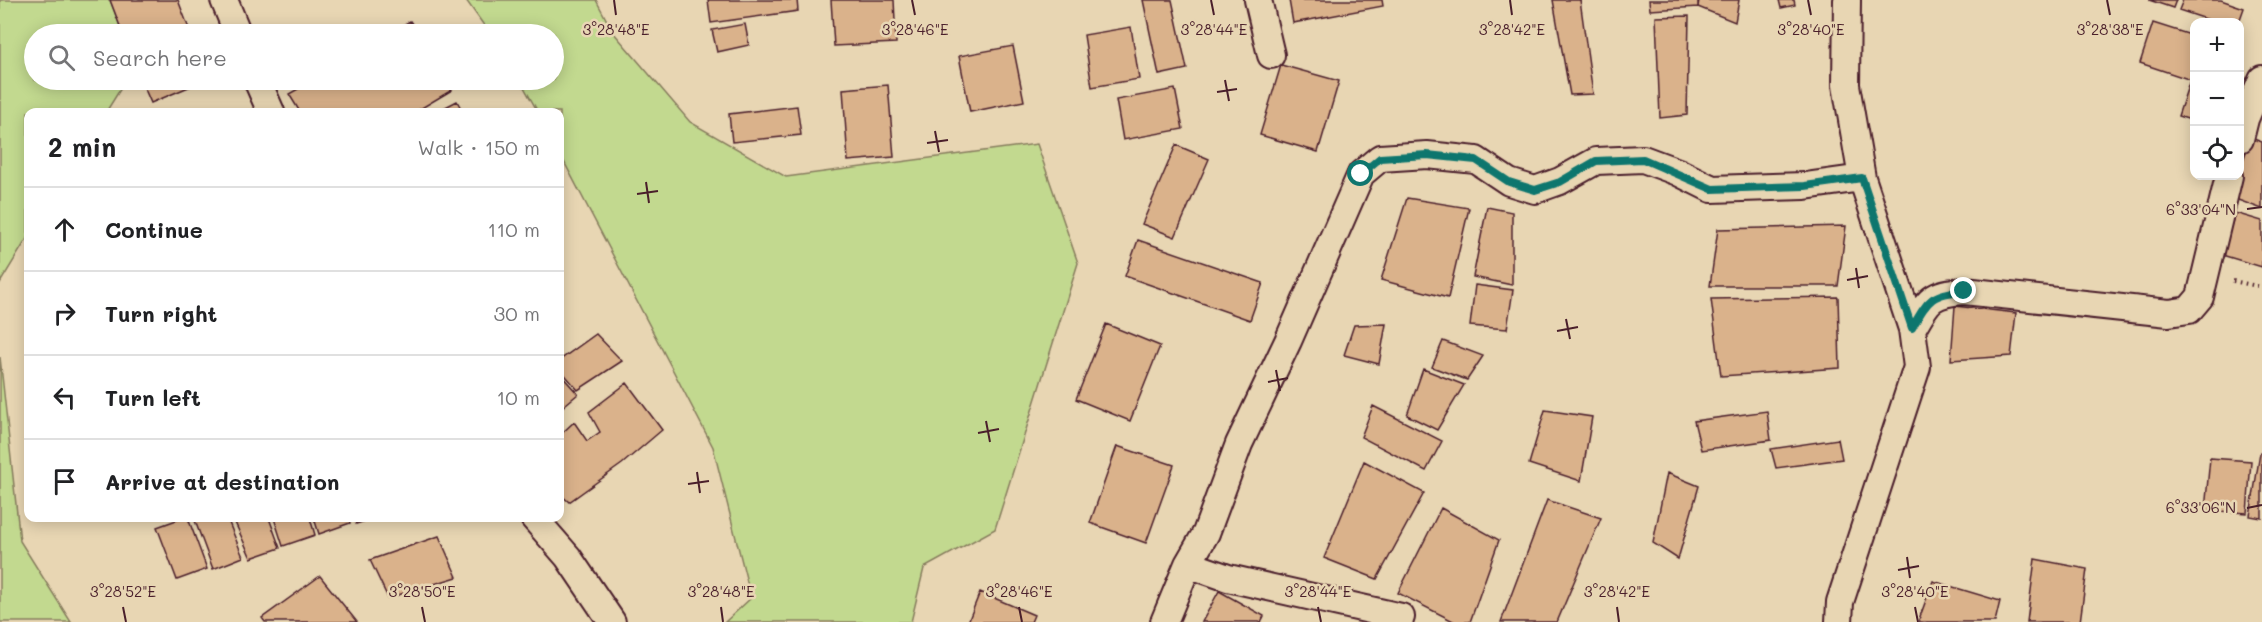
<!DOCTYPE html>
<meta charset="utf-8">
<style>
body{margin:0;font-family:Mali,sans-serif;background:#f6f6f6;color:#202124}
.controls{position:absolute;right:18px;top:18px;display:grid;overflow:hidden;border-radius:12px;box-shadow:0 3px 15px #0003}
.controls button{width:54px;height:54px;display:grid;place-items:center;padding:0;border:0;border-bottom:2px solid #e0e0e0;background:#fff;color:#202124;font:30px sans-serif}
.stop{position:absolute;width:18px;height:18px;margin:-14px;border:4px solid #0f766e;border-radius:50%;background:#fff}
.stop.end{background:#0f766e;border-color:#fff;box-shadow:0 2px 6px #0008}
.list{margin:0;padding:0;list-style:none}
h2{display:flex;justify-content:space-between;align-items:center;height:78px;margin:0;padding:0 24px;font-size:26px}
h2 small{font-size:20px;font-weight:400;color:#757577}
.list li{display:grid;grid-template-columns:39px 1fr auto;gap:18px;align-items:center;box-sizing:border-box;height:84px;padding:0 24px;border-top:2px solid #e0e0e0}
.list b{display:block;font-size:22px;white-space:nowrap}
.list em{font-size:20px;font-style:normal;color:#757577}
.icon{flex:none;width:33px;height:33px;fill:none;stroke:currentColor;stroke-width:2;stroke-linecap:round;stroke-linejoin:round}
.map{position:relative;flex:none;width:2262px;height:622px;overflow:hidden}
.search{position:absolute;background:#fff;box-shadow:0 3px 15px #0003;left:24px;top:24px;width:540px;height:66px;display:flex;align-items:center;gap:15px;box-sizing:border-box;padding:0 21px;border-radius:33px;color:#757577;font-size:22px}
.panel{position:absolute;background:#fff;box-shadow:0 3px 15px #0003;left:24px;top:108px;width:540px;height:414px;border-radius:12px}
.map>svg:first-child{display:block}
</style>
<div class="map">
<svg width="2262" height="622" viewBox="0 0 2262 622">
<rect width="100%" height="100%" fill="#e8d6b3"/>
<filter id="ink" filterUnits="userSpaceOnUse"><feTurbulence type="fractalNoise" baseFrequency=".0167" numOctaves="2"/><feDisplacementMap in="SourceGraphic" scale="12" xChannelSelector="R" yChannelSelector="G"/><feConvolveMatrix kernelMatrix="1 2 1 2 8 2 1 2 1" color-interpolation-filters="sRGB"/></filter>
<g filter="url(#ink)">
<path fill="#c2d98f" stroke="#867c5d" stroke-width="1.5" d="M0,0H110L123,34H34V80H126L106,112H28V237L0,283Z
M466,0H596L613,32L690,122L786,177L1037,144L1078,263L995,529L924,568L911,622H725L751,598L713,447L560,154V112H538L520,80H554V34H490Z
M0,357L20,541L71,622H0Z"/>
<path fill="#dab28b" stroke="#4a1f2b" stroke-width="1.5" d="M110,0H178L191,34H123Z
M708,0H797L798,11L711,23Z
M831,0H894L896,43L834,46Z
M1143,0H1172L1187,69L1159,75Z
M1289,0H1382L1383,6L1293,23Z
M1553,0H1580L1593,94L1570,95Z
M1649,0H1698V7L1650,10Z
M1699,0H1739L1735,22L1698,7Z
M1779,0H1794L1795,5L1781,8Z
M2149,0H2176L2173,8Z
M2183,0H2221L2244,8L2239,22H2215L2179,10Z
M1689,16L1687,115L1660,118L1656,17Z
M410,21L419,34H388Z
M2153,23L2194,36V81L2140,63Z
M745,24L749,45L717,52L712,30Z
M1131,27L1139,79L1092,87L1084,35Z
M1013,46L1024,101L970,112L959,56Z
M1281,65L1339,81L1318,152L1260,135Z
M141,80H205L151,103Z
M314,80H446L452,90L415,112H300L289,94Z
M2189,83L2194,85V121L2178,116Z
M888,85L894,157L848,161L843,89Z
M1175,89L1183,129L1123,140L1116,100Z
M457,101L463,112H436Z
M797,106L801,135L732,142L729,114Z
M2251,138L2262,142V209L2230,197Z
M1176,145L1209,159L1175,237L1142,224Z
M1407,198L1469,208L1448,298L1381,280Z
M1487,207L1512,212V285L1473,277Z
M2235,213L2262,221V267L2222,255Z
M1846,226L1838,286H1710L1718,229Z
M1138,240L1263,283L1250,320L1125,276Z
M1475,285L1513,290L1507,329L1470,326Z
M1838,297L1840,368L1721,376L1711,299Z
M1955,306L2016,313L2011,356L1951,360Z
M1106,324L1160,346L1130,421L1076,399Z
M1386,324L1379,364L1344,355L1354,325Z
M596,334L622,361L578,390L560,369V360Z
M1443,341L1483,356L1467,380L1432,367Z
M1423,369L1464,385L1437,430L1407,415Z
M560,374L578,394L560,409Z
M627,383L662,430L622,464L569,502L560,494V435L574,422L587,441L600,432L589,412Z
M1373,406L1442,441L1426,471L1361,437Z
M1545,410L1592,417L1581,481L1529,464Z
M1767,411L1771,440L1701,450L1694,421Z
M1838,439L1842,459L1776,468L1771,449Z
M1117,446L1174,465L1146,543L1090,523Z
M2260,453H2262V518L2250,516Z
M2210,458L2251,461L2247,513L2205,510Z
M1364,461L1424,493L1377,579L1324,558Z
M1667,473L1699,486L1678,559L1653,543Z
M1547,500L1601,518L1557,622H1501Z
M1441,508L1499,540L1470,622H1455L1398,593Z
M182,518H188L207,569L177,580L157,527Z
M194,518H227L243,557L213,569Z
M233,518H269L280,548L251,558Z
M274,518H310L315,535L283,546Z
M314,518H348L350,523L319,534Z
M354,518H374L356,524Z
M439,536L457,577L388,598L370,560Z
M2035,559L2087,569L2080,622H2027Z
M320,576L357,622H265L262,618Z
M1933,581L2000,601L1995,622H1918Z
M1219,591L1264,616L1261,622H1202Z
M980,592L1034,615L1031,622H968Z"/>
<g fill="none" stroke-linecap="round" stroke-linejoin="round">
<defs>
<path id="minor" d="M224,0L238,34
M1258,0L1271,55
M257,80L271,112
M2240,139L2245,119L2262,79
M1912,329C1928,300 1931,293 1964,291L2169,313L2189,310L2200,297L2229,176
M534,518L568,557L612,622
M1188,564L1228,578L1401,617
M1164,622L1188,564L1206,533L1239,444L1288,341L1361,174L1380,158L1427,155L1476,160L1509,182L1535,190L1560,181L1596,161L1643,159L1678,172L1712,189L1805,186L1862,178
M1839,622L1840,602L1917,367L1912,329L1862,178L1846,85L1847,0"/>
</defs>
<use href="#minor" stroke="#4a1f2b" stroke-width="30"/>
<path stroke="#4a1f2b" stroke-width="4" stroke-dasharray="1.5 4.5" stroke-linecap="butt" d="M2233,281L2262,287"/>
<use href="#minor" stroke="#e8d6b3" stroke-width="26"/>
</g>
</g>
<g fill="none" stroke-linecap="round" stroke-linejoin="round" filter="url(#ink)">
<path stroke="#0f766e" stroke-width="8" d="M1361,174L1380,158L1427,155L1476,160L1509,182L1535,190L1560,182L1596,161L1643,159L1712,189L1805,186L1862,178L1912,328C1928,300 1931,293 1964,291"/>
</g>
<path fill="none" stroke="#4a1f2b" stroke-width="2" d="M614,0L616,15M912,0L915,15M1211,0L1214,15M1510,0L1512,15M1808,0L1811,15M2107,0L2110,15M1225,80L1229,101M1217,92L1237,89M935,131L939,152M927,143L948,140M646,182L649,203M637,194L658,191M2247,209L2262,207M1856,268L1859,288M1847,280L1868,276M1566,319L1570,339M1557,331L1578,327M1276,370L1280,391M1268,382L1288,378M986,421L990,442M978,433L999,429M697,472L700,493M688,484L709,481M2247,508L2262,505M1907,557L1910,578M1898,570L1919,566M123,607L126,622M422,607L425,622M721,607L723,622M1019,607L1022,622M1318,607L1321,622M1617,607L1619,622M1915,607L1918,622"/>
<g font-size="15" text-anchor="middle" fill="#4a1f2b" stroke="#e8d6b3" stroke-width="5" stroke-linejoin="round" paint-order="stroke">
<text x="616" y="35">3°28'48"E</text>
<text x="915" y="35">3°28'46"E</text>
<text x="1214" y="35">3°28'44"E</text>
<text x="1512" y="35">3°28'42"E</text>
<text x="1811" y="35">3°28'40"E</text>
<text x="2110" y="35">3°28'38"E</text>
<text x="2201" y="215">6°33'04"N</text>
<text x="2201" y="513">6°33'06"N</text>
<text x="123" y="597">3°28'52"E</text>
<text x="422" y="597">3°28'50"E</text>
<text x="721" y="597">3°28'48"E</text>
<text x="1019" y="597">3°28'46"E</text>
<text x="1318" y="597">3°28'44"E</text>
<text x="1617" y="597">3°28'42"E</text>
<text x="1915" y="597">3°28'40"E</text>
</g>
</svg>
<div class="controls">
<button>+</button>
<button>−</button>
<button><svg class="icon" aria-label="locate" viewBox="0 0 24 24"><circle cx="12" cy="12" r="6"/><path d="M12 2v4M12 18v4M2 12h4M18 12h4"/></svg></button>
</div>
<div class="stop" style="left:1361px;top:174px"></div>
<div class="stop end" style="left:1964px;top:291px"></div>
<div class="search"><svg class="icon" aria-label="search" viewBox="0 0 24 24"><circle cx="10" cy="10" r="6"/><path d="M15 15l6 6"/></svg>Search here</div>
<section class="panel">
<h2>2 min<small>Walk · 150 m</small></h2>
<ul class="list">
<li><svg class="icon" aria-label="ahead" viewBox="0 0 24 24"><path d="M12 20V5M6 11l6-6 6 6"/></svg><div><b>Continue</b></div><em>110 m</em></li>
<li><svg class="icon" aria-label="right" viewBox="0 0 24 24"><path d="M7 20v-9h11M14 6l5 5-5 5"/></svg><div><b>Turn right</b></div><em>30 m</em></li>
<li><svg class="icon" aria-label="left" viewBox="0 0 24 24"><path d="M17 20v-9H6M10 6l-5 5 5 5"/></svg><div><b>Turn left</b></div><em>10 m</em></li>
<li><svg class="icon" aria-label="arrive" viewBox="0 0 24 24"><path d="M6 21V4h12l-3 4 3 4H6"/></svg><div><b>Arrive at destination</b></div></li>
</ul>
</section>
</div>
